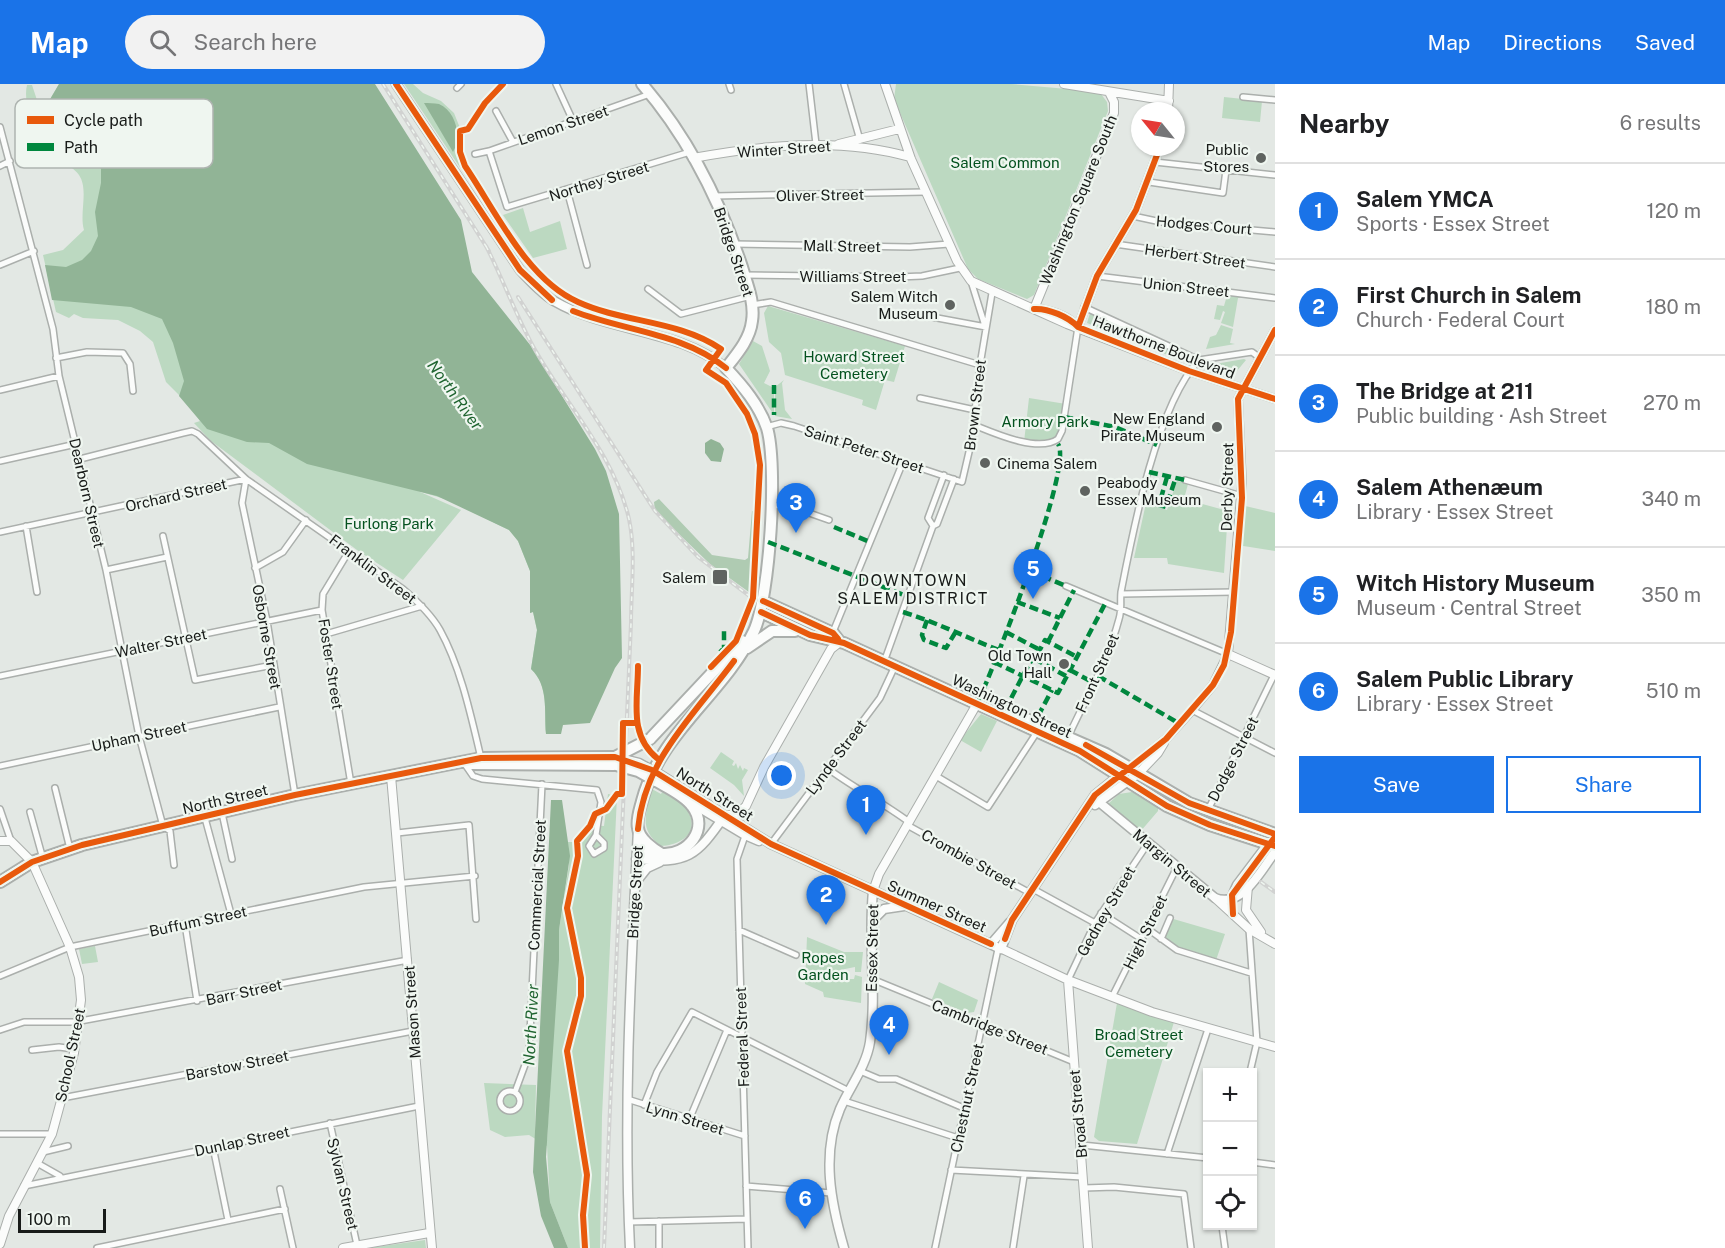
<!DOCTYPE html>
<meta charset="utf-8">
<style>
body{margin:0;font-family:"Public Sans",sans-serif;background:#f2f2f2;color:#202124}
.controls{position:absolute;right:18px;bottom:18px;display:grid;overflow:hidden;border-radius:0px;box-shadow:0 2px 4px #0004}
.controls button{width:54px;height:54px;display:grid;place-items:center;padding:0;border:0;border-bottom:2px solid #e0e0e0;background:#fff;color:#202124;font:30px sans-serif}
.compass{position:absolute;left:1131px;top:18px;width:54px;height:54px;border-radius:50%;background:#fff;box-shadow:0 2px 4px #0004;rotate:300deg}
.scale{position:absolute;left:18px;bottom:15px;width:88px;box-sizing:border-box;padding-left:6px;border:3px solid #181b19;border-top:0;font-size:16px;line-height:21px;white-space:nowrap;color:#181b19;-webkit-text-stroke:4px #eff6f0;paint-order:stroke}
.you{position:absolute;left:782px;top:692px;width:21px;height:21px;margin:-15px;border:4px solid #fff;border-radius:50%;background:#1a73e8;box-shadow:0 0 0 9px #1a73e833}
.badge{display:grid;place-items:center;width:39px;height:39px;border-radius:50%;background:#1a73e8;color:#fff;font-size:20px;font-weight:700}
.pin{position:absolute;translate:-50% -50px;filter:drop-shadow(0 2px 3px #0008)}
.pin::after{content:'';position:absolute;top:32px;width:21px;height:18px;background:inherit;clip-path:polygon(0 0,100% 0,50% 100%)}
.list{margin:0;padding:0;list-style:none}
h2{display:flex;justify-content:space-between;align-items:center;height:78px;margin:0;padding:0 24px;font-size:26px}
h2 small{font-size:20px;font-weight:400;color:#757577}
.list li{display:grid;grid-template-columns:39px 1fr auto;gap:18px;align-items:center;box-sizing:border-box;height:96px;padding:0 24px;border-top:2px solid #e0e0e0}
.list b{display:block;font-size:22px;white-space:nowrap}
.list p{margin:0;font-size:20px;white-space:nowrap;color:#757577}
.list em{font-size:20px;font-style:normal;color:#757577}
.actions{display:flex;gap:12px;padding:18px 24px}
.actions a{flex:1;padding:14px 0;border:2px solid #1a73e8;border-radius:0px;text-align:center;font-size:21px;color:#1a73e8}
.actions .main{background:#1a73e8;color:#fff}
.icon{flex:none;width:33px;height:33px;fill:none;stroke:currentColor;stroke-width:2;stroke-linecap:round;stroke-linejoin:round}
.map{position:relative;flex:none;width:1275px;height:1164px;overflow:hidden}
header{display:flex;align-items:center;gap:36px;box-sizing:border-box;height:84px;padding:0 30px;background:#1a73e8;color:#fff}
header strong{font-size:28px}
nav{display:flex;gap:33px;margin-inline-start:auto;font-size:21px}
.search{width:420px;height:54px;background:#f2f2f2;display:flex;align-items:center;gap:15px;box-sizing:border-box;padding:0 21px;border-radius:33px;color:#757577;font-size:22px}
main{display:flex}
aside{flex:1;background:#fff}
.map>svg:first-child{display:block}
</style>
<header>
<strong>Map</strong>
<div class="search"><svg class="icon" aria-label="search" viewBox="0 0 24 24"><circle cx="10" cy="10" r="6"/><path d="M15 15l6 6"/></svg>Search here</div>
<nav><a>Map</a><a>Directions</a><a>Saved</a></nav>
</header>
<main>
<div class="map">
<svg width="1275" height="1164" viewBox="0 0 1275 1164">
<rect width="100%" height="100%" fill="#e3e8e4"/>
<path fill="#bcd9c1" d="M59,0L521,405L551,617L546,650C544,627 549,602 531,585L537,546L533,528L530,529V487L518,457L509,446L448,416L418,407L461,426L403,496L357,466L211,357L194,339L200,337L192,324L166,298L153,258L140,247L118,236L83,234L74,230L69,234L56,228L43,171L63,166L84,146C79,129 89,106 79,91C74,84 67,81 61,75C44,57 21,27 27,1H32L37,16L49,17Z
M404,0H413L423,9L441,17L454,29L460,44V77L495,124L524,174L522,176Z
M896,0H1011L1079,6L1101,10L1107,18L1108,27L1034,211L1027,215L978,195L968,185L894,15Z
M1224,13L1262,17L1260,38L1222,34Z
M523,124L530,148L560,137L567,165L533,174L503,131Z
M1218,210L1250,213L1238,214L1233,243L1221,239L1225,228L1223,227L1220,236L1214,235L1217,221L1224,222L1226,215Z
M768,222L905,262L894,298L885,296L876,326L862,321L863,316L785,291L781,269L769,258L764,229Z
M1090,229L1190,274L1188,279L1087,239Z
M1221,241L1233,245L1230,259L1235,260L1206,265L1210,253L1216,251Z
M753,257L762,262L770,287L764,299L774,304V331L739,280Z
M1244,275L1246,276L1232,293L1207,284L1209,281Z
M784,296L782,299L785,326L792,335L775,332V303Z
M1029,314L1066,320L1060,351L1052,358H1024Z
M1177,397L1188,400L1184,415L1228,427L1224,489L1168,480L1167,474H1134L1146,419L1167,426Z
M1241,421L1275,429V467L1237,461Z
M981,630L997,637L981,668L960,656Z
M721,668L734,677L732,681L734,682L736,679L738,685L740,681L743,687L744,684L748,686L742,696L744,712L734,701L710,684Z
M652,705L661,710L662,708C671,713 685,719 689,729C699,751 679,761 661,762C638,745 646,730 652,705Z
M1132,708L1158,722V727L1140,748L1108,720L1119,710Z
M608,710L617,712L602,1032L600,1164H568L550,1118L547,1062L529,1051L505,1053L490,1046L484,999L536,1001L535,1050L547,1057L559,846L569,781L568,758H575L589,741L604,742Z
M1170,834L1225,850L1215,879L1177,866L1161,855Z
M807,853L844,868H863L861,888H855V883L840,886V895H854L855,891L862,893L861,919L824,913L823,908L805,900Z
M95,862L98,878L82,880L79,865Z
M939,898L978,916L974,928L967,929L932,915Z
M1117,919L1174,938L1137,1060L1099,1057L1094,1053Z
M425,1156L426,1164H369Z"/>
<path fill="#afcbb2" d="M659,415L712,471L745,476L748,474L752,427L758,429L753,511L710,480L655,427L654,418Z"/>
<path fill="#91b496" d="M59,0H375L461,136L472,188L531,262L595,365L606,387L619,430L622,574L615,584L590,639L563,641L561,650H546C544,627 549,602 531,585L537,546L533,528L530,529V487L518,457L509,446L437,412L307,380L269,359L247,358L207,345L179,312L184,297L173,259L162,235L131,223L52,216L45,181L66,183L82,176L91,167L98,152L95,128L101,99V85L96,78L79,68L68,44L49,17Z
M424,19C428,19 434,19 439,20C456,27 462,53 453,68Z
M711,355L720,359L724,365L721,378L711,377L705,369V359Z
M551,716H562L570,772L559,846V876L546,1073L550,1118L568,1164H554L541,1132L533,1088Z"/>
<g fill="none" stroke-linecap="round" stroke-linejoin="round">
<defs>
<path id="street" d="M556,0L573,37
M729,0L731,6
M809,0L816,60
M844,0L860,56
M457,4L461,0
M1243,13L1275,16
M496,27L513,58
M0,43L53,245L59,292L106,486L139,652L163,742L170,747L174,781
M489,67L507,123L690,68
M475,70L489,67L650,10
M1155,78L1275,91
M0,82L10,77
M1149,98L1223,109L1226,86
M567,106L587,181
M714,112L925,108
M1133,132L1161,138L1275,148
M734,160L910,163L949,160
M1115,160L1275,183
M0,181L34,167
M744,191L899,193L922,192L960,184
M1097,192L1275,214
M971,197L985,242
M648,205L681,230L751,212
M752,221L771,218L980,281
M1084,223L1199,276L1252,268L1260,274
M932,233L986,243
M56,274L87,268L123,269L130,280L133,307
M0,306L59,292
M920,314L975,326
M974,341C994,349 1038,369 1058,355L1062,347L1078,243
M766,343L781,339L794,342L962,398L972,355L980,281L992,209
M80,375L183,349L192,347L198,350L246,395L403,505C417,517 431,530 440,546C461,584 471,632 481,674
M0,377L76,360
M1185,396L1242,412
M771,421L792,423L829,436
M26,442L37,508
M933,442L928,434L944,391
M0,448L246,395L242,419L267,537L295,711
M163,452L195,596L273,581
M349,467L323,510L322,526L351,700
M255,484L283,468L306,436
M106,486L167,473
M1066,502L1228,570
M1121,510L1234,508
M833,548L903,378
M326,550L422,522
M884,578L933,442L937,440L954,395
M0,592L322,526
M1192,626L1275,669
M1068,653C1086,614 1108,577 1119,535C1122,526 1120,517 1121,508C1133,446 1157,321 1199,276
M464,679L473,692L482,695L597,706L601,718L596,751L604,759V764L594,770L589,762L596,751
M0,682L279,623
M827,684C854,704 882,718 909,738
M936,692L988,723L1037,648
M55,704L70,765
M0,725L11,757
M1208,726L1274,591
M30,728L43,775
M222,729L232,775
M205,734L231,830
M907,741L1030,809
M397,749L469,741L476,835
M746,749L737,775L748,1164
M771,760L880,614L895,582
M1033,805L1095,839
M1101,829L1143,856
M185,840L197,917
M1148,845L1177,866L1251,889
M1249,845L1257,958L1250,988
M739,846L796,871
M1161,855L1170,834
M0,892L70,863L364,803L475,792
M872,895L1074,978
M1068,896L1095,839L1148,759
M1112,913L1177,783
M0,946L24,938H75L408,876
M32,966L59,963L74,965
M860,987L879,995H896L966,1025
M500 1017a10 10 0 1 1 20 0a10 10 0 1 1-20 0Z
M515,1008L529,970L542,700
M62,1014L413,947
M627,1015L745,1052
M844,1017L958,1054
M644,1021L657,988L692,928L849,1007
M689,1036L727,946
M330,1039L357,1161
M0,1050H52
M1082,1061L1208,1074
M213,1063L228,1136
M43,1068L68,1062
M1167,1070L1208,945
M1252,1078L1275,1081
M37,1079L60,1092
M951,1086L1083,1093
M24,1102L419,1022
M746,1102L831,1109
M1084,1104L1114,1103L1184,1110L1191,1164
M280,1105L293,1164
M659,1137V1164
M628,1138L747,1135
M1222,1142L1225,1164
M97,1164L285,1125
M935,1164L998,865
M1013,1164L1024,1092"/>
<path id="secondary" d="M885,0L911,75L957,177L971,197L1067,240L1189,287L1275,315
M1064,0L1169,17
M1168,27L1169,0
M839,60L899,45
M693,74C764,61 840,53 910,73
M1034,225L1114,29V18L1109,8
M1034,225C1047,224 1068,232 1077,242
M1078,243L1097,192L1136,126L1160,63
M1228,570L1275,591
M1130,684L1166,655L1192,626L1213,601L1228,570L1242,400L1238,315L1275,246
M1139,689L1158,669L1164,659
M391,692L432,1164
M725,731H736L746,722L764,683L831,565L840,558
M0,757H11L32,778L70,863L79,893L81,916L74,969L52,1050L9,1132L0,1160
M1248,802L1246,826L1261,848
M873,807L879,790L978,618
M1215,814L1249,845L1275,860
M1002,865L1068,896L1152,928L1275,963
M1068,896L1088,1164
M343,1164L429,1149"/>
<path id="primary" d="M396,0L520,186C530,197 541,209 554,217C609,249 677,244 726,284
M659,690L771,760L1001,865L1012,836L1095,711L1122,689
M690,718L745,751L759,757
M1099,718L1215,814C1242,825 1261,786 1275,768
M1095,721L1139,689
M637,767L662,770
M636,775C688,780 696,773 725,731
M636,798L647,784L660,778
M1230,817L1237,801L1268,760
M872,837L884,825L904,822
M991,860L1010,838
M630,1164C623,1024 631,885 638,745
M844,1164C831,1119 821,1070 840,1025C850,1002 866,983 870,958C877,908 868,857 873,807"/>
<path id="highway" d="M642,0C688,53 720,117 742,183C747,200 755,219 752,237C750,255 737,270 726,284C743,302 759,321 767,344C778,381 770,512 754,547C724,610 660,648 642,717C640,725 636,736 638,744C639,755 653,765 662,770C687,772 710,745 692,722C684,711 668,704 656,697
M763,517L833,549L840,558
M761,528L810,551L844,559L1080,667L1167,722L1210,741L1275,762
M747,564L772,547H795
M1001,624L1106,670L1189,719L1275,750
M650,655L742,557
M470,680L616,681
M0,798L32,778L82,761L295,711L481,674L615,673"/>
</defs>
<use href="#street" stroke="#abafac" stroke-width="8"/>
<use href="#secondary" stroke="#abafac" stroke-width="10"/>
<use href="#primary" stroke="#abafac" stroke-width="11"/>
<use href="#highway" stroke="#abafac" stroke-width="14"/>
<use href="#street" stroke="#fbfcfb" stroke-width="5"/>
<use href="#secondary" stroke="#fbfcfb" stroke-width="8"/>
<use href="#primary" stroke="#fbfcfb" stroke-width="8"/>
<use href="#highway" stroke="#fbfcfb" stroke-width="10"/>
<defs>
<path id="rail" d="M383,0L489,167
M486,162C503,195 516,232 534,264C566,321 614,370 629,435C636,468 631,506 631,539L604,1164
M518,213L655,427L698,473L752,514
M1261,798L1275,808"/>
</defs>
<use href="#rail" stroke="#d1d2d1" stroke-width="4"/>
<use href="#rail" stroke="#eff6f0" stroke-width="1.5" stroke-dasharray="4.5" stroke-linecap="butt"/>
<defs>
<path id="primary-bridge" d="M615,673L639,679L659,690"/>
<path id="highway-bridge" d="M615,673L650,655
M616,681L638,687L656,697"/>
</defs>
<use href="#primary-bridge" stroke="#abafac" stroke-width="11" stroke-linecap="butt"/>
<use href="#highway-bridge" stroke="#abafac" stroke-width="14" stroke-linecap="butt"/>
<use href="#primary-bridge" stroke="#fbfcfb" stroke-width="8"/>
<use href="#highway-bridge" stroke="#fbfcfb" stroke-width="10"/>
<path stroke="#00873e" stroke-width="4.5" stroke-dasharray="9 4.5" stroke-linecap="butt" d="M774,301V331
M1064,333L1115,343L1157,361
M1149,388L1185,396
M1167,393L1159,421L1166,423L1175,396
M834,443L870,458
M768,458L909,513
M1030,487L1066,502
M1017,518L1060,534
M903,528C938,539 965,553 999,566
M927,536L922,551L924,556L946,564L955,549
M1006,548L1040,566
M1048,558L1074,506
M720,568L724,564V543
M994,578L1058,609L1106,518
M1070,586L1094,599
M1066,592L1035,575L1045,556L1077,573
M1098,592L1180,640
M978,618C993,585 1074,382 1058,360
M1005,626L1030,578L1035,575
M1038,632L1052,606"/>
<defs>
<path id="cycleway" d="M396,0L520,186L552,216
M503,0L485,19L468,45L460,47V68L465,82C495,126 527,196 578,218C624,239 678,236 721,265L706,286L726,299L747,330L755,350L760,381L753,514L736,557L711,583
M1034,225C1048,224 1069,233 1078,243L1189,287L1275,315
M573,227C624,247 683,249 726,284
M1078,243L1097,192L1136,126L1160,63
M763,517L833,549L838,555
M761,528L810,551L844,559L1080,667L1167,722L1210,741L1275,762
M638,582C638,617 628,651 658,675
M1086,661L1189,719L1275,750
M638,745C644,676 694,631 734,577
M0,798L32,778L82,761L295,711L481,674L615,673L652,686L771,760L991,860
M1233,830L1232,811L1275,753
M1005,855L1012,836L1095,711L1166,655L1213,601L1224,581L1231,548L1242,414L1238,315L1275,246
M585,1164L583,1131L587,1091L567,967L581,912V894L567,824L578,772L577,757L590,742L595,730L606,725L617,710H622L623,639H637"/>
</defs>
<use href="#cycleway" stroke="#eff6f0" stroke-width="10"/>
<use href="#cycleway" stroke="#e8590c" stroke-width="6"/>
</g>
<g fill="#5f6360" stroke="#eff6f0" stroke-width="2">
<circle cx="1261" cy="74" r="6"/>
<circle cx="950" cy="221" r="6"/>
<circle cx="1217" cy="343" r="6"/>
<circle cx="985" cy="379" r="6"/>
<circle cx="1085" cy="407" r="6"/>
<rect x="712" y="485" width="16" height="16" rx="3"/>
<circle cx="1064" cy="580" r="6"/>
</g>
<g text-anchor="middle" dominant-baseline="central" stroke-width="4.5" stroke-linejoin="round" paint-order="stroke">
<g font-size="15" fill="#181b19" stroke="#eff6f0">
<text transform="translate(563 41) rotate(-19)">Lemon Street</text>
<text transform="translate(784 65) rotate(-4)">Winter Street</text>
<text transform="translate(599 97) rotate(-17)">Northey Street</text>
<text transform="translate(820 111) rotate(-1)">Oliver Street</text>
<text transform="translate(1078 116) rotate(-68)">Washington Square South</text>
<text transform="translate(1204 141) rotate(5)">Hodges Court</text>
<text transform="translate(842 162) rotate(1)">Mall Street</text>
<text transform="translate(734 168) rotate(71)">Bridge Street</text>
<text transform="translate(1195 172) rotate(8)">Herbert Street</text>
<text x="853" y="192">Williams Street</text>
<text transform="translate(1186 203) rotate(6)">Union Street</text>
<text transform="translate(1164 263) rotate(21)">Hawthorne Boulevard</text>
<text transform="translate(975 321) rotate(-83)">Brown Street</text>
<text transform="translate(864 365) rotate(18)">Saint Peter Street</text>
<text transform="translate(1227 403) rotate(-89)">Derby Street</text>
<text transform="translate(87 409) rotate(77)">Dearborn Street</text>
<text transform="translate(176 411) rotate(-13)">Orchard Street</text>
<text transform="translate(373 485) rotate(37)">Franklin Street</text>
<text transform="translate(267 553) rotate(80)">Osborne Street</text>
<text transform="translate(161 559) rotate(-12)">Walter Street</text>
<text transform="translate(331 580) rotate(81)">Foster Street</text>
<text transform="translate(1097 589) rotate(-66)">Front Street</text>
<text transform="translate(1012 622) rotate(25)">Washington Street</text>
<text transform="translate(139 652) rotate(-12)">Upham Street</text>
<text transform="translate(836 673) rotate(-53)">Lynde Street</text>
<text transform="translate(1233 675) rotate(-63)">Dodge Street</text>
<text transform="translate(715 710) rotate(32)">North Street</text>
<text transform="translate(225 715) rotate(-13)">North Street</text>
<text transform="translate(969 775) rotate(29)">Crombie Street</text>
<text transform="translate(1172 779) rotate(40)">Margin Street</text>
<text transform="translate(537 801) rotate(-87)">Commercial Street</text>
<text transform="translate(635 808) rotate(-87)">Bridge Street</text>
<text transform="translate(937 822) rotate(24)">Summer Street</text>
<text transform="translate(1106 827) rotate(-60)">Gedney Street</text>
<text transform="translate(198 837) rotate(-12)">Buffum Street</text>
<text transform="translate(1145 848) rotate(-64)">High Street</text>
<text transform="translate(872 864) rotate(-89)">Essex Street</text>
<text transform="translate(244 908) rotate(-12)">Barr Street</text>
<text transform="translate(412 928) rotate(-94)">Mason Street</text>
<text transform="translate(990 943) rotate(22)">Cambridge Street</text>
<text transform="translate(742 953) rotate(-92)">Federal Street</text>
<text transform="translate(70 971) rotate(-78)">School Street</text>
<text transform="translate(237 981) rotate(-11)">Barstow Street</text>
<text transform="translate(967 1014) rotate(-78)">Chestnut Street</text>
<text transform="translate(1078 1030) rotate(-95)">Broad Street</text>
<text transform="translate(685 1034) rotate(17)">Lynn Street</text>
<text transform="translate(242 1057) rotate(-12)">Dunlap Street</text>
<text transform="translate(343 1100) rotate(77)">Sylvan Street</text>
</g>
<g font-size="15" fill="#181b19" stroke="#eff6f0" text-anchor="end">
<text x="1249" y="65">Public<tspan x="1249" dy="17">Stores</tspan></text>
<text x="938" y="212">Salem Witch<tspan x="938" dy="17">Museum</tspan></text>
<text x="1205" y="334">New England<tspan x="1205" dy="17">Pirate Museum</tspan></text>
<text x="997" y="379" text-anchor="start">Cinema Salem</text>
<text x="1097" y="398" text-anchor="start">Peabody<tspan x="1097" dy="17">Essex Museum</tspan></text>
<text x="706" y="493">Salem</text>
<text x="1052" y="571">Old Town<tspan x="1052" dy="17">Hall</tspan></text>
</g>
<g font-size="15" fill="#04521f" stroke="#eff6f0">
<text x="1005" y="78">Salem Common</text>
<text x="854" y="272">Howard Street<tspan x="854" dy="17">Cemetery</tspan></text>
<text x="1045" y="337">Armory Park</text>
<text x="389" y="439">Furlong Park</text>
<text x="823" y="873">Ropes<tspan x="823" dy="17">Garden</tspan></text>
<text x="1139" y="950">Broad Street<tspan x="1139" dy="17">Cemetery</tspan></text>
</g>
<g font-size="16" font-style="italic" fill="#206531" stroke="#eff6f0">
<text transform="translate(455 311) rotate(54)">North River</text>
<text transform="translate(531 941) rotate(-87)">North River</text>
</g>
<g font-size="16" letter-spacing="1.5" fill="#181b19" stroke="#eff6f0">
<text x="913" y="496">DOWNTOWN<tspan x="913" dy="18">SALEM DISTRICT</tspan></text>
</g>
</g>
<rect x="15" y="15" width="198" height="69" rx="9" fill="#eff6f0" stroke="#aeb4b0" stroke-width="1.5"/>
<rect x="27" y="32" width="27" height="8" fill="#e8590c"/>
<rect x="27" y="59" width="27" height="8" fill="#00873e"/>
<g font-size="16" fill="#181b19">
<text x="64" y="42">Cycle path</text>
<text x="64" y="69">Path</text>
</g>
</svg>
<div class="controls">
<button>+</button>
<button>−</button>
<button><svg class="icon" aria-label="locate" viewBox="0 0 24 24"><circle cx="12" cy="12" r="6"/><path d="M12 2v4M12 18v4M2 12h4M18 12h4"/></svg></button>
</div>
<svg class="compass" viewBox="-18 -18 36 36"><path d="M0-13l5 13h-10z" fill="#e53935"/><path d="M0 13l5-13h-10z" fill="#757577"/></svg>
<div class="scale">100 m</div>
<div class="you"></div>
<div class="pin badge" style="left:866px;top:751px">1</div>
<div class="pin badge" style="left:826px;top:841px">2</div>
<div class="pin badge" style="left:796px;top:449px">3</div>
<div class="pin badge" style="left:889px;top:971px">4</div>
<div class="pin badge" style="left:1033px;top:515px">5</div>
<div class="pin badge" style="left:805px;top:1145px">6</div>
</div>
<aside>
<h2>Nearby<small>6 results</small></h2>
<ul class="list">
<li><span class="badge">1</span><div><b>Salem YMCA</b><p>Sports · Essex Street</p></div><em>120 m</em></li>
<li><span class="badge">2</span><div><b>First Church in Salem</b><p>Church · Federal Court</p></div><em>180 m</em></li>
<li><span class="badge">3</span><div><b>The Bridge at 211</b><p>Public building · Ash Street</p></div><em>270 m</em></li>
<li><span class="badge">4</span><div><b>Salem Athenæum</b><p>Library · Essex Street</p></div><em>340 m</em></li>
<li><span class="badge">5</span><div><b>Witch History Museum</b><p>Museum · Central Street</p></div><em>350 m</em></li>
<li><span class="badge">6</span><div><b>Salem Public Library</b><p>Library · Essex Street</p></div><em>510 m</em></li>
</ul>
<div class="actions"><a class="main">Save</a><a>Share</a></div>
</aside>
</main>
